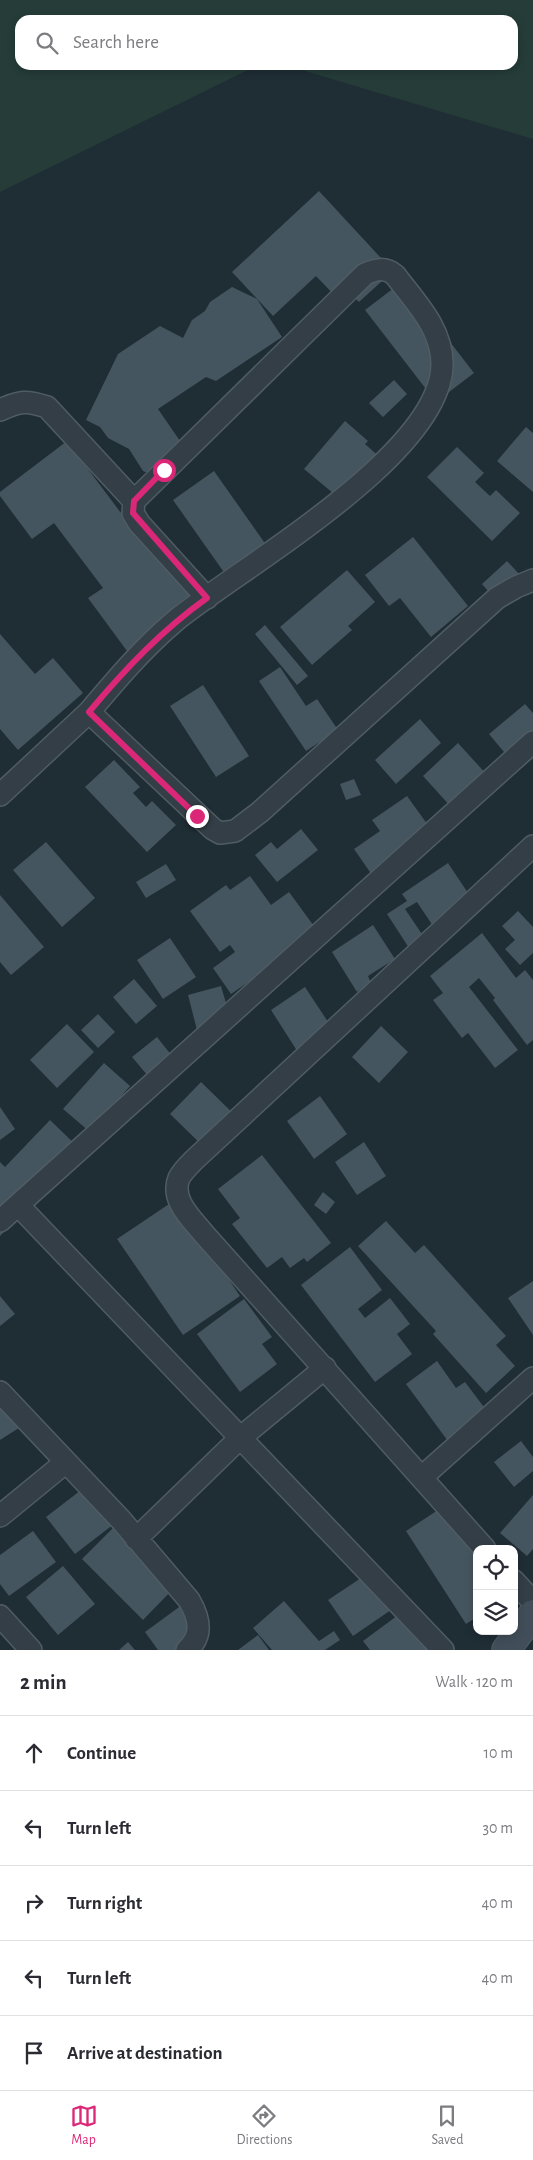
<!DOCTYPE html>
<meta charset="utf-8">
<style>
body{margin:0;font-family:"Alegreya Sans",sans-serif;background:#f2f2f3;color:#2b2b33}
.controls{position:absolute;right:15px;bottom:15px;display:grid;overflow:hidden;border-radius:10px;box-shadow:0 2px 8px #0003}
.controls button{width:45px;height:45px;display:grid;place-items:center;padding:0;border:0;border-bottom:1px solid #e1e1e2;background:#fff;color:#2b2b33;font:25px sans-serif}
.stop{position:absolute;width:15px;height:15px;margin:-11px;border:4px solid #db2777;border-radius:50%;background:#fff}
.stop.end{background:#db2777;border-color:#fff;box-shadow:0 1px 5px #0008}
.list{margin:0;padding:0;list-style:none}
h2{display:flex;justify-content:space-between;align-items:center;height:65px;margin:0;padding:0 20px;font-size:21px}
h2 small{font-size:16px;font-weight:400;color:#7c7c81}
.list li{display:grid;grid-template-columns:32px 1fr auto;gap:15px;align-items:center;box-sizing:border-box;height:75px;padding:0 20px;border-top:1px solid #e1e1e2}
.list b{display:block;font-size:19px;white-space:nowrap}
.list em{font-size:16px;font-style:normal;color:#7c7c81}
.icon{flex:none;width:28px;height:28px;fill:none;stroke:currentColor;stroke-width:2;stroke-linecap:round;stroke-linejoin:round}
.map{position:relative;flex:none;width:533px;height:1650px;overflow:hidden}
.search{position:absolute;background:#fff;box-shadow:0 2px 8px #0003;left:15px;right:15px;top:15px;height:55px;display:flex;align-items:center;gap:12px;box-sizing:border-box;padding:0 18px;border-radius:15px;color:#7c7c81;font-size:19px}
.sheet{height:440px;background:#fff}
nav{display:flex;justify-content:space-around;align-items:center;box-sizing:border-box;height:70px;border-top:1px solid #e1e1e2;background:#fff;font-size:14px;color:#7c7c81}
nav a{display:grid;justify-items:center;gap:2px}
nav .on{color:#db2777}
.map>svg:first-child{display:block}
</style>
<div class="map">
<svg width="533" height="1650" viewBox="0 0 533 1650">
<rect width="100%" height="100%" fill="#1f2d35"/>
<path fill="#253c38" d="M0,0H533V139L285,65H513V20H20V65H258L0,192Z"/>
<path fill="#45555f" d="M319,191L393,271L359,302L349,292L340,301L316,276L273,316L232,272Z
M403,281L474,373L436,402L365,310Z
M232,287L257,299L282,337L216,381L206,377L158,409L189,454L155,476L143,471L129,449L108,438L100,427L86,420L118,354L160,326L183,338L192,320L205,311L210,302Z
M394,380L407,394L383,417L369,403Z
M345,421L368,441L365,444L382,459L345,503L304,469Z
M526,427L533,433V492L497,461Z
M67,441L127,521L131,518L193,601L127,651L88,598L103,588L54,523L32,539L0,496V492Z
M457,447L484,473L475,482L490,496L496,490L520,513L492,541L427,477Z
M214,471L269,549L228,578L173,500Z
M413,537L468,606L431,637L400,598L389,606L365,575Z
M507,561L520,575L494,598L482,584Z
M347,570L375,602L348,626L352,630L312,665L280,627Z
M265,625L308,676L297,685L255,634Z
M0,634L35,674L53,658L83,693L18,750L0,729Z
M280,667L306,706L317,699L338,730L306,751L259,681Z
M203,685L249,756L216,777L170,706Z
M525,704L533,713V737L509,758L489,734Z
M420,719L441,743L396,784L375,760Z
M458,743L488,776L452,808L423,776Z
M114,760L140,787L133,793L146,807L152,801L176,825L147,852L85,787Z
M354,779L361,795L346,800L340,784Z
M407,796L433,832L372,875L354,849L380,831L372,820Z
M301,829L318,850L277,882L255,855L271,842L277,849Z
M46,842L95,898L62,927L13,870Z
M448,863L474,902L435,929L417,902L405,909L426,940L411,951L387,914L407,901L402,894Z
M166,864L176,880L146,898L136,882Z
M250,876L271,905L289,892L319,933L231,994L213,968L235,952L230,945L220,952L190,911L226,885L230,890Z
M0,895L44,947L11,975L0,962Z
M518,911L533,927V953L520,965L505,949L515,940L502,926Z
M373,925L395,959L368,976L371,983L357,992L332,952Z
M482,933L516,978L525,970L533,980V1040L527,1045L493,1000L495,998L479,978L469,987L518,1050L495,1068L468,1033L462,1038L433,1000L443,993L430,976Z
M170,938L196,977L163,999L137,960Z
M134,979L157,1006L136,1024L113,997Z
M221,986L231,1020L197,1030L188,995Z
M305,987L336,1034L301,1057L271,1010Z
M98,1014L115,1032L98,1048L81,1030Z
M67,1024L94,1052L57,1088L30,1060Z
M381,1026L408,1052L379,1083L352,1057Z
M157,1037L172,1056L148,1076L132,1057Z
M104,1063L130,1086L90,1132L63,1109Z
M201,1082L241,1121L210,1153L170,1114Z
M320,1096L347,1134L314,1159L287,1121Z
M0,1107L15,1129L0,1140Z
M50,1120L82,1151L0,1236V1162L5,1167Z
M364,1142L386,1176L357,1195L335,1162Z
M262,1155L331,1243L307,1262L304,1258L290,1268L282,1257L267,1268L232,1224L240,1218L218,1189Z
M323,1192L335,1202L326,1214L314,1205Z
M175,1200L240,1296L183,1335L117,1239Z
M386,1221L415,1253L424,1245L506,1336L496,1345L515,1366L486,1393L433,1334L436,1331L358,1246Z
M350,1247L382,1290L358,1309L365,1318L390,1298L410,1324L397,1334L412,1354L375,1382L301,1285Z
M533,1281V1335L508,1298Z
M0,1296L15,1314L0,1326Z
M244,1299L272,1337L262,1344L277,1364L240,1392L197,1334Z
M437,1361L456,1388L465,1382L493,1419L453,1448L406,1384Z
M0,1390L22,1426L0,1440Z
M521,1441L533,1457V1471L514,1487L494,1462Z
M85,1487L114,1524L75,1554L46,1517Z
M533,1495V1549L527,1556L500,1533Z
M438,1510L477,1549V1617L466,1624L406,1531Z
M116,1525L177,1585L143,1620L82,1559Z
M33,1531L56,1562L9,1596L0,1584V1555Z
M63,1566L95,1604L58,1635L26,1597Z
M367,1574L391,1610L353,1636L328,1600Z
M190,1599L210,1628L180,1650H158L145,1632Z
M284,1601L319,1641L334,1631L340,1640L325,1650H272L253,1628Z
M409,1607L440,1650H370L363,1641Z
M258,1635L269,1650H238Z
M128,1642L135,1650H119Z"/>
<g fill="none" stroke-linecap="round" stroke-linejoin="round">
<defs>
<path id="street" d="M0,410C20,401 26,400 47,407L134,501
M89,712C116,680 143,648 175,621C241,567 439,456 442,366C443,329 416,303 395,275C385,267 376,269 365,274L134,501L133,513L139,523L207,598
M0,795L89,712L213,829L220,833L235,831L260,812L497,598L516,587L533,580
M18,1205L443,1650
M0,1221L533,742
M0,1392L121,1520L189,1600C199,1617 204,1635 187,1650
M422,1477L533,1378
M0,1516L66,1462
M136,1539L240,1438L325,1368
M485,1549L204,1234C192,1219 170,1200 179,1178C182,1172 189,1165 194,1160L533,846
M514,1581L533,1602
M0,1616L31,1650"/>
<path id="secondary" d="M506,1650L533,1614"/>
</defs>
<use href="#street" stroke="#505c64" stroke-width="24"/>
<use href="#secondary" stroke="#505c64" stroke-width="30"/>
<use href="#street" stroke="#333e46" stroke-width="21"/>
<use href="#secondary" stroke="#414e59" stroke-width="28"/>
</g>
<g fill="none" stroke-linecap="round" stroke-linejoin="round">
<path stroke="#db2777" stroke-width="6" d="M164,470L134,501L133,513L207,598C162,630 125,669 89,712L197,816"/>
</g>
</svg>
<div class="controls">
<button><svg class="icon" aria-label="locate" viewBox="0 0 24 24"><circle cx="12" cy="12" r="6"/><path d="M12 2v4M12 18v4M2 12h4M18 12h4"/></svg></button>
<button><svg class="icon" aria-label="layers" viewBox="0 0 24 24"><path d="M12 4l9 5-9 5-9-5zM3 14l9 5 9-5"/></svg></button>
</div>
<div class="stop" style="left:164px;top:470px"></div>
<div class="stop end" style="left:197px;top:816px"></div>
<div class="search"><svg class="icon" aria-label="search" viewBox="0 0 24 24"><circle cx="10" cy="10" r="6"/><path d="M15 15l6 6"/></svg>Search here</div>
</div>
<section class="sheet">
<h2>2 min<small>Walk · 120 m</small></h2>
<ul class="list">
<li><svg class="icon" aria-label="ahead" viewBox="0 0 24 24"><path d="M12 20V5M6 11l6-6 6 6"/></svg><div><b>Continue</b></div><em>10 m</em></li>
<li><svg class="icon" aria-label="left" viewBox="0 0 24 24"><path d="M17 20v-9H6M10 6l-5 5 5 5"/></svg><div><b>Turn left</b></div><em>30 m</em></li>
<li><svg class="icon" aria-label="right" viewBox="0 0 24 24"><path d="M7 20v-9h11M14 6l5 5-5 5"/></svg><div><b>Turn right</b></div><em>40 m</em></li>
<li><svg class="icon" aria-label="left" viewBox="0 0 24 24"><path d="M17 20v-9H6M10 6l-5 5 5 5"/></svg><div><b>Turn left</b></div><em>40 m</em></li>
<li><svg class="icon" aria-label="arrive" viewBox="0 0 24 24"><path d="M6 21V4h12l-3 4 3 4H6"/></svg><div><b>Arrive at destination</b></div></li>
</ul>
</section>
<nav>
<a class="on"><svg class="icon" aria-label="map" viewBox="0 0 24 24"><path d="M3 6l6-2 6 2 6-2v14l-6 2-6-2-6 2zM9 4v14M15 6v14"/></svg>Map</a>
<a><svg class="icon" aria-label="directions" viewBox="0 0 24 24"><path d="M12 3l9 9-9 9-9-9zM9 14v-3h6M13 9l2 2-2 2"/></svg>Directions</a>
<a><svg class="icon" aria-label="saved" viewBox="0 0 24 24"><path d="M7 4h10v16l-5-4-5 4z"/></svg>Saved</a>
</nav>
